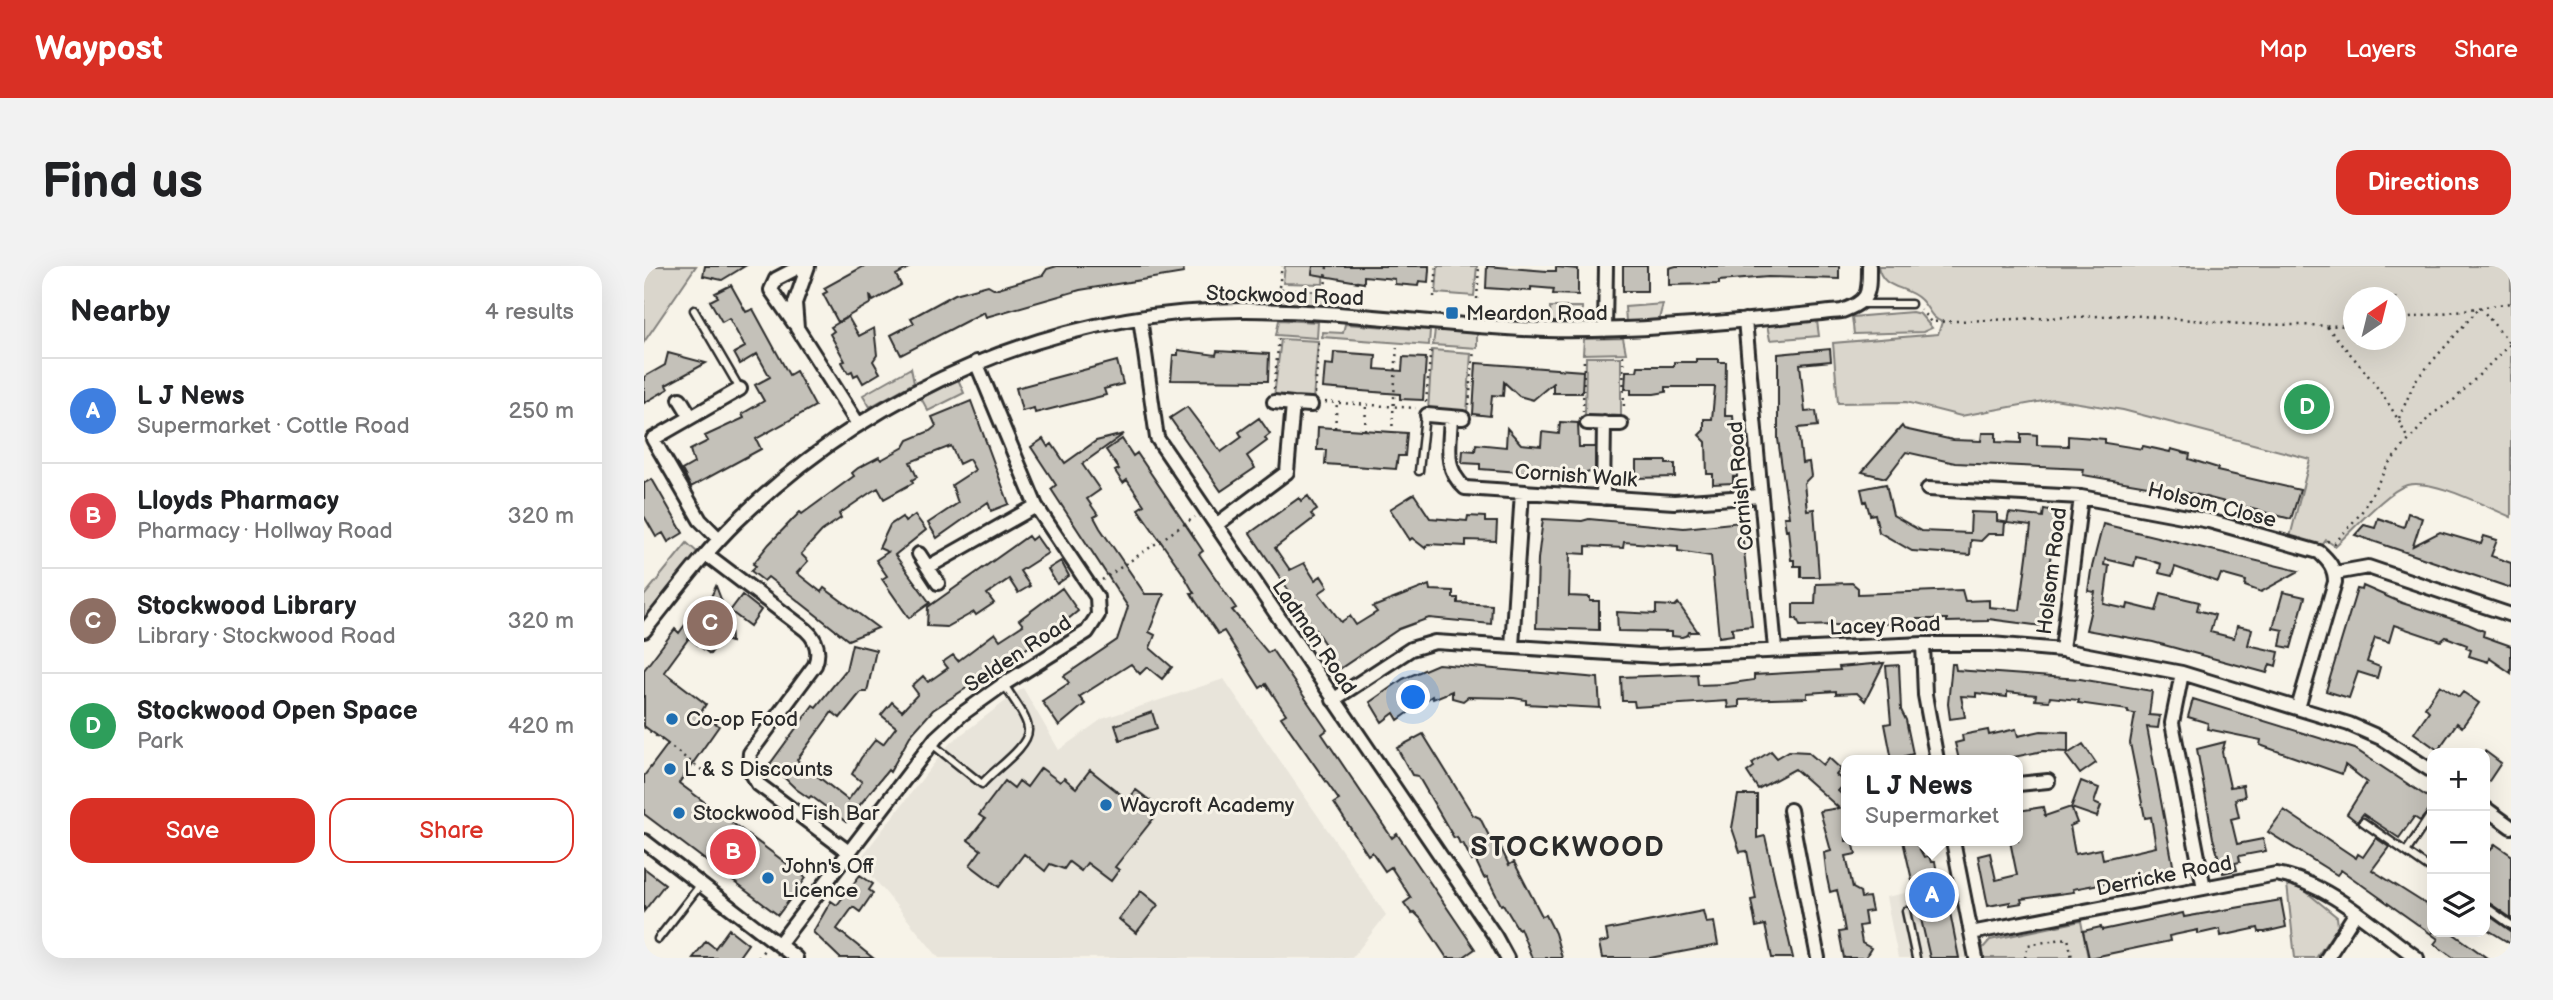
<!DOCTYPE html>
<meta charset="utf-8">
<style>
body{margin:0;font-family:"Balsamiq Sans",sans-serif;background:#f2f2f2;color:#202124}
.controls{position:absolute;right:21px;bottom:21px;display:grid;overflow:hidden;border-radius:14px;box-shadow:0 7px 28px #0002}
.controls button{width:63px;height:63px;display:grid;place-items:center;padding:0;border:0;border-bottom:2px solid #e0e0e0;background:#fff;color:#202124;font:35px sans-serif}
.compass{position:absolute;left:1699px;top:21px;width:63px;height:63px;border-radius:50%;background:#fff;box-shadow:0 7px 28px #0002;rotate:35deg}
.you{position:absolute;left:770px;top:432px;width:24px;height:24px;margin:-18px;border:5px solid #fff;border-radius:50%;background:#1a73e8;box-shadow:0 0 0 10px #1a73e833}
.badge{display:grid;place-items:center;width:46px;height:46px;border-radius:50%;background:#d93025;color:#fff;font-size:23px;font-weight:700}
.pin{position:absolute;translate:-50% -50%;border:4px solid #fff;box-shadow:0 2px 7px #0006}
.popup{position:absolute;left:1197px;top:489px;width:182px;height:91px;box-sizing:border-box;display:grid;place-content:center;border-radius:14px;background:#fff;filter:drop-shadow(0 2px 5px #0005);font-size:23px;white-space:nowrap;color:#757577}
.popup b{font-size:26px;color:#202124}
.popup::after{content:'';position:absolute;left:50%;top:100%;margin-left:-14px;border:14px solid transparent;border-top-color:#fff}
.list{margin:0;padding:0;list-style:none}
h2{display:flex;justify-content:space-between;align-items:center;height:91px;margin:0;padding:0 28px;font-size:30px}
h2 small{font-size:23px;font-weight:400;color:#757577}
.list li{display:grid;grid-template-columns:46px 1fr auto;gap:21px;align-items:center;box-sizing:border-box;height:105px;padding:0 28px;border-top:2px solid #e0e0e0}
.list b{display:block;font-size:26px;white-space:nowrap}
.list p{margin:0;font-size:23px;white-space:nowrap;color:#757577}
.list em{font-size:23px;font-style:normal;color:#757577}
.actions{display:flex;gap:14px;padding:21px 28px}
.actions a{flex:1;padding:16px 0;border:2px solid #d93025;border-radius:21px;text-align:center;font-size:24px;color:#d93025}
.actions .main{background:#d93025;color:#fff}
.icon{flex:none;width:38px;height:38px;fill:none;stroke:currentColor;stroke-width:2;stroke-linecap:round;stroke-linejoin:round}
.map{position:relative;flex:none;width:1867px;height:692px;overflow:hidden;border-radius:21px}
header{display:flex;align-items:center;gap:42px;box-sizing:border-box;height:98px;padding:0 35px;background:#d93025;color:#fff}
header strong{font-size:33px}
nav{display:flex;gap:38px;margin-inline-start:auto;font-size:24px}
.intro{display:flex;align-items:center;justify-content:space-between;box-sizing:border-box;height:168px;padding:0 42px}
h1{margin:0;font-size:49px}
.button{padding:18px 32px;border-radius:21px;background:#d93025;color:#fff;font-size:24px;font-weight:700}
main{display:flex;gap:42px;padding:0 42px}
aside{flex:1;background:#fff;border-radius:21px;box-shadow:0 7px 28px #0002}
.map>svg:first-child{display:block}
</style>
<header>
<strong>Waypost</strong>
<nav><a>Map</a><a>Layers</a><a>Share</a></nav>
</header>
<div class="intro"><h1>Find us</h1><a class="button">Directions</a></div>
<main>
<aside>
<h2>Nearby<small>4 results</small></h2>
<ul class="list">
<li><span class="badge" style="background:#3f7fe0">A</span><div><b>L J News</b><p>Supermarket · Cottle Road</p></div><em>250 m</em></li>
<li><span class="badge" style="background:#e0444e">B</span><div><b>Lloyds Pharmacy</b><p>Pharmacy · Hollway Road</p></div><em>320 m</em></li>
<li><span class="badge" style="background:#8d6e63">C</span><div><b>Stockwood Library</b><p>Library · Stockwood Road</p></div><em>320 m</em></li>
<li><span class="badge" style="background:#2e9e5b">D</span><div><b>Stockwood Open Space</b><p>Park</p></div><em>420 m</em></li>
</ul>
<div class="actions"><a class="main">Save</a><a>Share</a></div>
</aside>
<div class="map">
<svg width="1867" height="692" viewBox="0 0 1867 692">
<rect width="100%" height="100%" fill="#f7f3e8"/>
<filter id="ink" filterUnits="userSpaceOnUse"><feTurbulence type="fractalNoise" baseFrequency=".0143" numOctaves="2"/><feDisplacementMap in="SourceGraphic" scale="14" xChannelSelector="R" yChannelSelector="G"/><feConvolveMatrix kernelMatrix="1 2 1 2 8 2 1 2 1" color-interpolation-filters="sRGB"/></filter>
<g filter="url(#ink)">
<path fill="#e8e4da" d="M580,413L742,649L708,692H295L215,594L306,477L379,422L415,484L458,453Z
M1307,618L1322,692H1254L1242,631Z"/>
<path fill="#dad6cc" stroke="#82807c" stroke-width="2" fill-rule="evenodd" d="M0,0H52L0,76Z
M641,0H680L679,18L639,17Z
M794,0H833L830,30L792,27Z
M1234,0H1867V251C1842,241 1789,212 1763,219C1743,225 1708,265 1691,280L1682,274L1677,281L1646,271L1666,193L1479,144L1410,133L1317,150L1262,136L1194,137L1189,77L1294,68L1298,56C1285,51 1285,41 1276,33C1261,19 1238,24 1234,0ZM1710,32H1752V74H1710Z
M632,23L685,26L683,41L632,37Z
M1019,38L1015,53L982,56L981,41Z
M906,41H938V57L907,56Z
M1268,46L1276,48L1288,62L1279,66L1210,68L1208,51Z
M635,54L674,56L673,72L632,69Z
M1173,55L1175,70L1126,74L1123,59Z
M701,58L786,64L785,79L678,71L679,66L699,67Z
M791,64L833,67V82L789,79Z
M979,72L982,87L939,88L940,73Z
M637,73L674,75L669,134L630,131Z
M788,84L827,87L823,147L784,145Z
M942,91H977V152H941Z
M267,102L270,117L226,141L219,129Z
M314,113L320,127L284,145L277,132Z
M43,277L53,286L0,353V330Z
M1643,618L1660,624L1693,651L1694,660L1672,692H1651Z
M1437,655L1444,692H1340L1338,683L1346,674Z"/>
<path fill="#c4c1b9" stroke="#2b2b2b" stroke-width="2" d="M61,0H101L78,14L59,10Z
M220,0H268L252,9L257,19L229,35L226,29L227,37L194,56L179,28L183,26L180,22Z
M413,0H539L540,7L436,24L342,51L340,46L257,89L247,69L270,57L267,52L311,28L344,19L351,23L399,9L403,3Z
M669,0H785V4L784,16L775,15L774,20L751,18V13L720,10V17L668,8Z
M843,0L903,5H912V1L934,3V29L909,28L910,23L887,21V25L842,22Z
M979,0H1003V25H979Z
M1032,0H1195V13L1124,11L1075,15V18L1025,19V2Z
M87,19L102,46L109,43L145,109L152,105L171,140L112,173L117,183L47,221L38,204L50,197L46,184L64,175L61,170L100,152L98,148L120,135L111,119L126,111L113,88L96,98L90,87L101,81L85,52L78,56L66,35L74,31L71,27Z
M204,51L215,70L230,62L233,89L229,95L236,107L219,117L214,108L210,110L208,105L204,107L198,96L201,95L186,68L190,65L187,61Z
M1186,83L1187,95L1156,98L1161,146L1172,145L1174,160L1154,162L1158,197L1165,196L1167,210L1160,217L1163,244L1170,243L1175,311H1157V300H1150V294H1147L1144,263L1142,264L1140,251H1145L1134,173V88Z
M534,84L572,89L573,85L625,88L624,115L527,114L529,89H534Z
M690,86L732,89L731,103L758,105L759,91L782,92L779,134L756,133V128L679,122L681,98L689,99Z
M24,87L62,97L22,119L24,123L0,137V111L21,99Z
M1052,93H1075V96H1082L1081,150H1089L1092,180L1093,211H1089V217L1069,218V208H1063L1062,176L1055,169L1060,164V153H1068L1071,121H1022V126L1010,128H987V123H981L982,105H993L994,100H1030V96H1052Z
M473,95L479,118L460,123L462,129L391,147L390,142L378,145L372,122Z
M832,97L939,105L938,127H909V117L889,134L875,130L860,116L859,130L848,129L846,150L829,148Z
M327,135L365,238L347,245L344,236L293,272L284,257L314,237L308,219L331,204L325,193L315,198L307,180L266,196L273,211L268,214L269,217L240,233L234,222L227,226L195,248L197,252L178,265L157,288L164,295L153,307L177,326L180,322L234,362L204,374L124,311L120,315L107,305L112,300L109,298L125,278L156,246L158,248L210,210L208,207L214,202L235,191L237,194L260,181L264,174L286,165L292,160L288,151Z
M543,141L577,186L598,171L595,166L615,152L626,168L621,172L623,175L603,190L611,202L577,225L526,152Z
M916,156L934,157L935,181H951V205L933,209L890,207L836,203V198L818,197L819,184L831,185L832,178L862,181L863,162L877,178L897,180L898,166L915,168Z
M1258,160L1260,163L1309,174L1337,175L1338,167H1352V176L1377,177V168H1385L1393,169V179L1424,180V170L1461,173V177L1498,183L1499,180L1526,186L1527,183L1546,188L1545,193L1574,202L1573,205L1656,224L1647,253L1550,228L1439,209L1440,203L1311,197L1262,186L1242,212L1218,206Z
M674,161L763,167L761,190H754L752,203L681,198L682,184H673Z
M480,168L438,198L456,224L443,233L454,249L450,251L456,262L501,328H520L505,366L511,369L506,382L528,401L518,413L503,401L496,408L487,398L435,431L441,438L415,460L398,435L425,417L420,410L473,374L484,341L407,223L412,219L387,181L399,173L404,181L408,178L421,197L452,175Z
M478,173L489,190L493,187L539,255L559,285L555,288L592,342L588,344L624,387L628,384L683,464L678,468L748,572L753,568L831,683L818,692H803L777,653L770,646L768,648L760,637L767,632L747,601L741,605L728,586L724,589L690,537L695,534L637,451L642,448L635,438L622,418L616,422L580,365L574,368L551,334L547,327H550L538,306L494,243L500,239L483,214L479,217L471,205L475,203L462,184Z
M992,195H1022V198H1031V211L992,212Z
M8,213L39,267L24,276L19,267L12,271L0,250V217Z
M1242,218L1249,249L1277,265L1326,267L1327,246L1353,247V255L1361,256L1360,268H1344L1337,275L1327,274L1326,289L1268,285L1235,266L1231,248L1226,249L1222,235L1220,236L1217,223Z
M770,228L786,252L823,255L824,250L841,251V256H853L852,275L822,274V280L784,278L781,282L768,272L766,274L746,243Z
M664,230L673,244L667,248L670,252L631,282L646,304L660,297L671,314L677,310L684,321L675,327L697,356L706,350L712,359L733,346L729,341L785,319L786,324L809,325V332H814V337L848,339L847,358L785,352L755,363L691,406L682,393L688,389L606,267L655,232L657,235Z
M1400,243L1412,245L1398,360L1344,353V355L1303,356V353H1273V357L1156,360L1153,353H1149V338H1171L1172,318L1208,317L1214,322V328L1318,324L1321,335L1345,334V341L1376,344L1387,260L1363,257L1365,247L1399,251Z
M1764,247L1778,252L1769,280L1796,266L1837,278L1840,270L1853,274L1847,290L1867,297V322L1711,269L1720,259L1731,262L1734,252L1760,261Z
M271,249L282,264L251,289L286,337L265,352L238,313L243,310L232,294L244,286L235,282L246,259L258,251L261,256Z
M899,253L938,255L945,253L1040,262L1097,256L1108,360L1088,362L1089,369L1075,371L1067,290L1034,285V280L980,276L979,282L942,280V288L926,287L925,330L946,331V335H955V364L892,362L894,293Z
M1459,258L1655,305L1617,326L1601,320L1602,315L1577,308L1574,316L1531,301L1528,310L1515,307L1517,298L1505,294L1492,291L1490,300L1461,293L1460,299L1465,300L1460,338L1483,343L1484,338L1512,345L1517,327L1555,336L1553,344L1571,349L1566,366L1590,372L1593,360L1608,363L1604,379L1635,386L1632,400L1626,398L1623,407L1509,376L1442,364L1451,326L1444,325L1447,305Z
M384,270L387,274L392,270L404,287L376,305L386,320L374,327L365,313L343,328L350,337L332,349L330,346L303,361L283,360L284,341Z
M417,295L425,310L413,318L404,303Z
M72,320L86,357L87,376L78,373L66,388L45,372L20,406L62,438L57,446L75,460L35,517L162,612L134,649L0,548V510L24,478L0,460V404L31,363L35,367L52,344L66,349V333Z
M1719,320L1758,337L1824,358L1840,365L1839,370L1867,380V407L1845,392L1844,396L1825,390L1827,384L1822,382L1823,379L1802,371L1797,375L1750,359L1745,376L1731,372L1723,396L1736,401L1733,412L1714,406L1705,432L1682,425L1713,323L1718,324Z
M418,322L434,345L412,363L289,444L266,470L246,506L244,504L202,556L167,530L165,532L152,523L126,498L169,439L172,441L202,404L208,378L232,384L223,426H217L196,452L188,446L153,494L204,534L218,516L208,508L217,492L232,473L239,478L252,461L237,449L248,436L258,445L274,428L268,420L279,410L284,416L304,402L299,396L309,389L314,395L351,367L356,374L379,359L375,354Z
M1639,326L1661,331L1647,382L1636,380L1639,364L1629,362Z
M98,329L117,344L106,360L86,345Z
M1034,337L1054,366H1045L1044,369L1038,371L1027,370V366L974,365L973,346L1012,348V339L1031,340Z
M1240,397L1221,435L1213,427L1192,428V425L1163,427V432L1095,434V441L1084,442L1083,435L991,441L990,435H978L977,411L1053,408L1054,419L1082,418L1110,414V409L1196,404L1195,401Z
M794,398L954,412L956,442L882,438V434L870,432L824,431L819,435L808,432V425L789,433L788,430L754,454L750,447L738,456L726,436L759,413Z
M1308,398H1311L1312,404L1436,413L1508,425L1505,449L1516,450L1514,462L1503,461L1530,604L1429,623L1430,626L1377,633L1378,637L1366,639V636L1344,640L1334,590L1346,587L1352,614L1373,609L1366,575H1374V545L1399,541L1401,550L1427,541L1433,557L1426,560L1431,588L1457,583L1459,593L1512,581L1507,551L1501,552L1486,477L1491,448L1484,447V444L1434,437L1435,434L1406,431L1405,435L1391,434L1392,429L1363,426V431L1332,427V431L1317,430L1321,451L1306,453L1304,438Z
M1255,399L1257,444L1262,454L1269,488L1261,490L1262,494H1248L1241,458L1247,457L1242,400Z
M1796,419L1815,431L1819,426L1835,437L1818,461L1813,457L1794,484L1770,467L1785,445L1781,441Z
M1549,433L1711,483L1788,534V541L1776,555L1770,551L1755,572L1719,548L1713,556L1703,548L1723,516L1701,499L1698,508L1616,479L1617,474L1563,463L1564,457L1544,451Z
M508,446L513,462L476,474L471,459Z
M1372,463L1374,470L1397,465L1424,466V486L1399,485L1355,494V491L1315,494L1311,477L1319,475L1318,469L1344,464L1345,469Z
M779,468L829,549L836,552L851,582L856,580L865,599L870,596L898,650L902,649L911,667L918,692H888L876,662L874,663L859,638L857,639L843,611L840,612L831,593L828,595L819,577L816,578L813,571L810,572L774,510L768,509L753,482Z
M1581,476L1578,486L1586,521L1599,519L1601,531L1591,533L1595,551L1587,553L1593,578L1619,573L1622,585L1595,590L1596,596L1591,597L1593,604L1579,607L1569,572L1553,483Z
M1439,478L1452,497L1436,508L1422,489Z
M1127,485L1133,492L1145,485L1164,486L1179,499L1185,492L1197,503L1192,509L1202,517L1194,525L1202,532V575H1209L1212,588L1202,590L1209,622L1216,626L1217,632L1225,631L1228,645L1220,646L1222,659L1215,660L1218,677L1227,682L1221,692H1200L1195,666L1201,665L1196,637L1193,624L1186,626L1183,612L1180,587L1187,585L1176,545L1195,542L1151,503L1114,523L1103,506L1110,501L1108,497Z
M1841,485L1857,497L1841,521Z
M397,502L416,516L420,512L432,522L446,504L484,534L492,524L517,543L471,601L475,604L467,615L443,597L437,605L425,596L420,603L406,598L401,605L380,588L355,621L326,599L337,584L324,574L341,553L335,549L361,515L370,522L375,515L383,521Z
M1437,515L1455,522L1450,537L1457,540L1453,551L1427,542Z
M1094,529H1113V572L1121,570L1149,692H1128L1121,659L1112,661L1107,634L1112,633L1103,585L1096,586L1088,562Z
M1640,544L1712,592L1714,588L1719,591L1732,572L1745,581L1728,604L1788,642V666H1807L1843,692H1810L1790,678L1794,673L1697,604L1693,609L1624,566Z
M1259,575H1271L1280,591L1285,590L1287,596H1291L1296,622L1301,621L1315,692H1286Z
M1851,578L1867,589V652L1841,634V579L1847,584Z
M0,602L21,618L0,645Z
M216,609L229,618L225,624L229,627L216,646L209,641L193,663L229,692H196L169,666L187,635L193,639Z
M497,625L514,639L492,667L475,653Z
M1637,634L1642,661L1621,666H1615L1614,662L1577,670L1576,663L1554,668V664L1525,670L1526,675L1445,692L1439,665L1457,661L1458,664L1539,647L1540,651Z
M1059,645L1062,657L1070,656L1074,679L1006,692H958L955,677L964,675L962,664Z
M1841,647L1867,665V678L1841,662Z
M85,663L104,678L94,692H49L62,675L71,682Z"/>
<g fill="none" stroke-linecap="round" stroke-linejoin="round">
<defs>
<path id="lane" d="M1218,38H1267
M50,44L96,123
M775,205L781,149
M288,478L338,518C348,505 386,481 384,463C383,449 366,430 360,418
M1719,556L1788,604
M1762,586L1788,547
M1841,640L1867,659
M1262,645L1272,692
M14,673L57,618"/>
<path id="street" d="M164,0L151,37L153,62L214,158
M496,52L513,172L851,670L863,692
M1101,54L1131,383
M150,57L127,24L132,13L157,0
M961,64L962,0
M36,133L47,151
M630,136L649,138
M783,149L819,152
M807,151C806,178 799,203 821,222L1030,236L1117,230
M943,157L977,158
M1284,223L1437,231L1565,255L1675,286C1685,295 1691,302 1691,316L1654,442
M959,232L960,157
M572,259L643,206L649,138L667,139
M75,273L56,254L9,173L96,123
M62,288L162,364C173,374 176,386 171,399L106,487L105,502L114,518L206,587
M275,288L294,317
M284,301L392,240
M1691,307L1724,301L1867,349
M0,365C30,328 59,288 93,255C229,123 412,43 602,44C702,44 803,61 903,64C1002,66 1101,54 1198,45C1226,35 1225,28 1225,0
M1279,378L1281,429L1293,494
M868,380L878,226
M1418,384L1437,231
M1538,407L1528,457L1560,622
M689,434L767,383L791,376L1013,390L1279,378H1347L1418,384L1538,407L1705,458L1737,472L1788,505
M1374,518L1404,515
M1841,542L1867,561
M1146,544L1174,692
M0,575L152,692
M1309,575L1332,692
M1327,667L1632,608C1684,616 1731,662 1773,692
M135,678L292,472L318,448L360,418L443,366L454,349L453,331L392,240L332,96
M1683,692L1711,648"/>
</defs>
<use href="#lane" stroke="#2b2b2b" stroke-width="11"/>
<use href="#street" stroke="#2b2b2b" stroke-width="18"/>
<path stroke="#2b2b2b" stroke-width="2.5" stroke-dasharray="2 5" stroke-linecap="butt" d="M635,21L638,0
M681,24L683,0
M790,31L793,0
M833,33L835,0
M1276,43L1287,56L1485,49L1598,58L1710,60
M1752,54L1867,37
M1683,61C1714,97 1745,130 1764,174
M979,89L980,145
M630,123L635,71
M671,128L675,73
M681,136L772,142
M782,136L787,80
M825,139L830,83
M939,146L940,90
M1755,152L1771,115L1836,41L1866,78
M691,162L693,136
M721,164L722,138
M748,167L753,78
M1683,275L1691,277L1717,247L1745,197L1787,149L1811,133L1867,77
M458,314L551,251
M0,461L62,507
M114,692L120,684
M1381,692L1384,679L1424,672L1428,692"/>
<use href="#lane" stroke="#f7f3e8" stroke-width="6"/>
<use href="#street" stroke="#f7f3e8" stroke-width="12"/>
</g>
</g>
<g fill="#1f6fb2" stroke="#f7f3e8" stroke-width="2.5">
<rect x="801" y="40" width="14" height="14" rx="3.5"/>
<circle cx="28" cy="453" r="7"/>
<circle cx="26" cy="503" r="7"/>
<circle cx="462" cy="539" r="7"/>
<circle cx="35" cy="547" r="7"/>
<circle cx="124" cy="612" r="7"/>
</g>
<g text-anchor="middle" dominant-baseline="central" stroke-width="6" stroke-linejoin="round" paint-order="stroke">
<g font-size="21" fill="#2b2b2b" stroke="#f7f3e8">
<text transform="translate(641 30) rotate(2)">Stockwood Road</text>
<text transform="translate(932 210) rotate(4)">Cornish Walk</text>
<text transform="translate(1097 220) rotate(-95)">Cornish Road</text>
<text transform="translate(1568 239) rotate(14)">Holsom Close</text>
<text transform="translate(1408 305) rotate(-83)">Holsom Road</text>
<text transform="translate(1241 360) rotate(-2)">Lacey Road</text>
<text transform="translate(670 371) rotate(56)">Ladman Road</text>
<text transform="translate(374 388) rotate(-33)">Selden Road</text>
<text transform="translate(1520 610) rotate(-11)">Derricke Road</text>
</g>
<g font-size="21" fill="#2b2b2b" stroke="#f7f3e8" text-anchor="start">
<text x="822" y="47">Meardon Road</text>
<text x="42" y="453">Co-op Food</text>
<text x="40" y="503">L &amp; S Discounts</text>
<text x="476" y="539">Waycroft Academy</text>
<text x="49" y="547">Stockwood Fish Bar</text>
<text x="138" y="600">John's Off<tspan x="138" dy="24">Licence</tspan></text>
</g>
<g font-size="28" font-weight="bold" letter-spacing="2" fill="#2b2b2b" stroke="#f7f3e8">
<text x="924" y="581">STOCKWOOD</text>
</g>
</g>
</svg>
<div class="controls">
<button>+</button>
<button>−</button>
<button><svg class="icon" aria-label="layers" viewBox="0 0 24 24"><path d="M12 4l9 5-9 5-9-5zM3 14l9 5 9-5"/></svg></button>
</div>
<svg class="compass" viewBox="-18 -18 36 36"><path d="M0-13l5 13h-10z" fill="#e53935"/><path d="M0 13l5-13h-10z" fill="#757577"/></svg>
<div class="you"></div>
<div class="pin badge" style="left:1288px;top:629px;background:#3f7fe0">A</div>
<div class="popup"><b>L J News</b>Supermarket</div>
<div class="pin badge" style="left:89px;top:586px;background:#e0444e">B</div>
<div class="pin badge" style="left:66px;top:357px;background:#8d6e63">C</div>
<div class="pin badge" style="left:1663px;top:141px;background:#2e9e5b">D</div>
</div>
</main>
